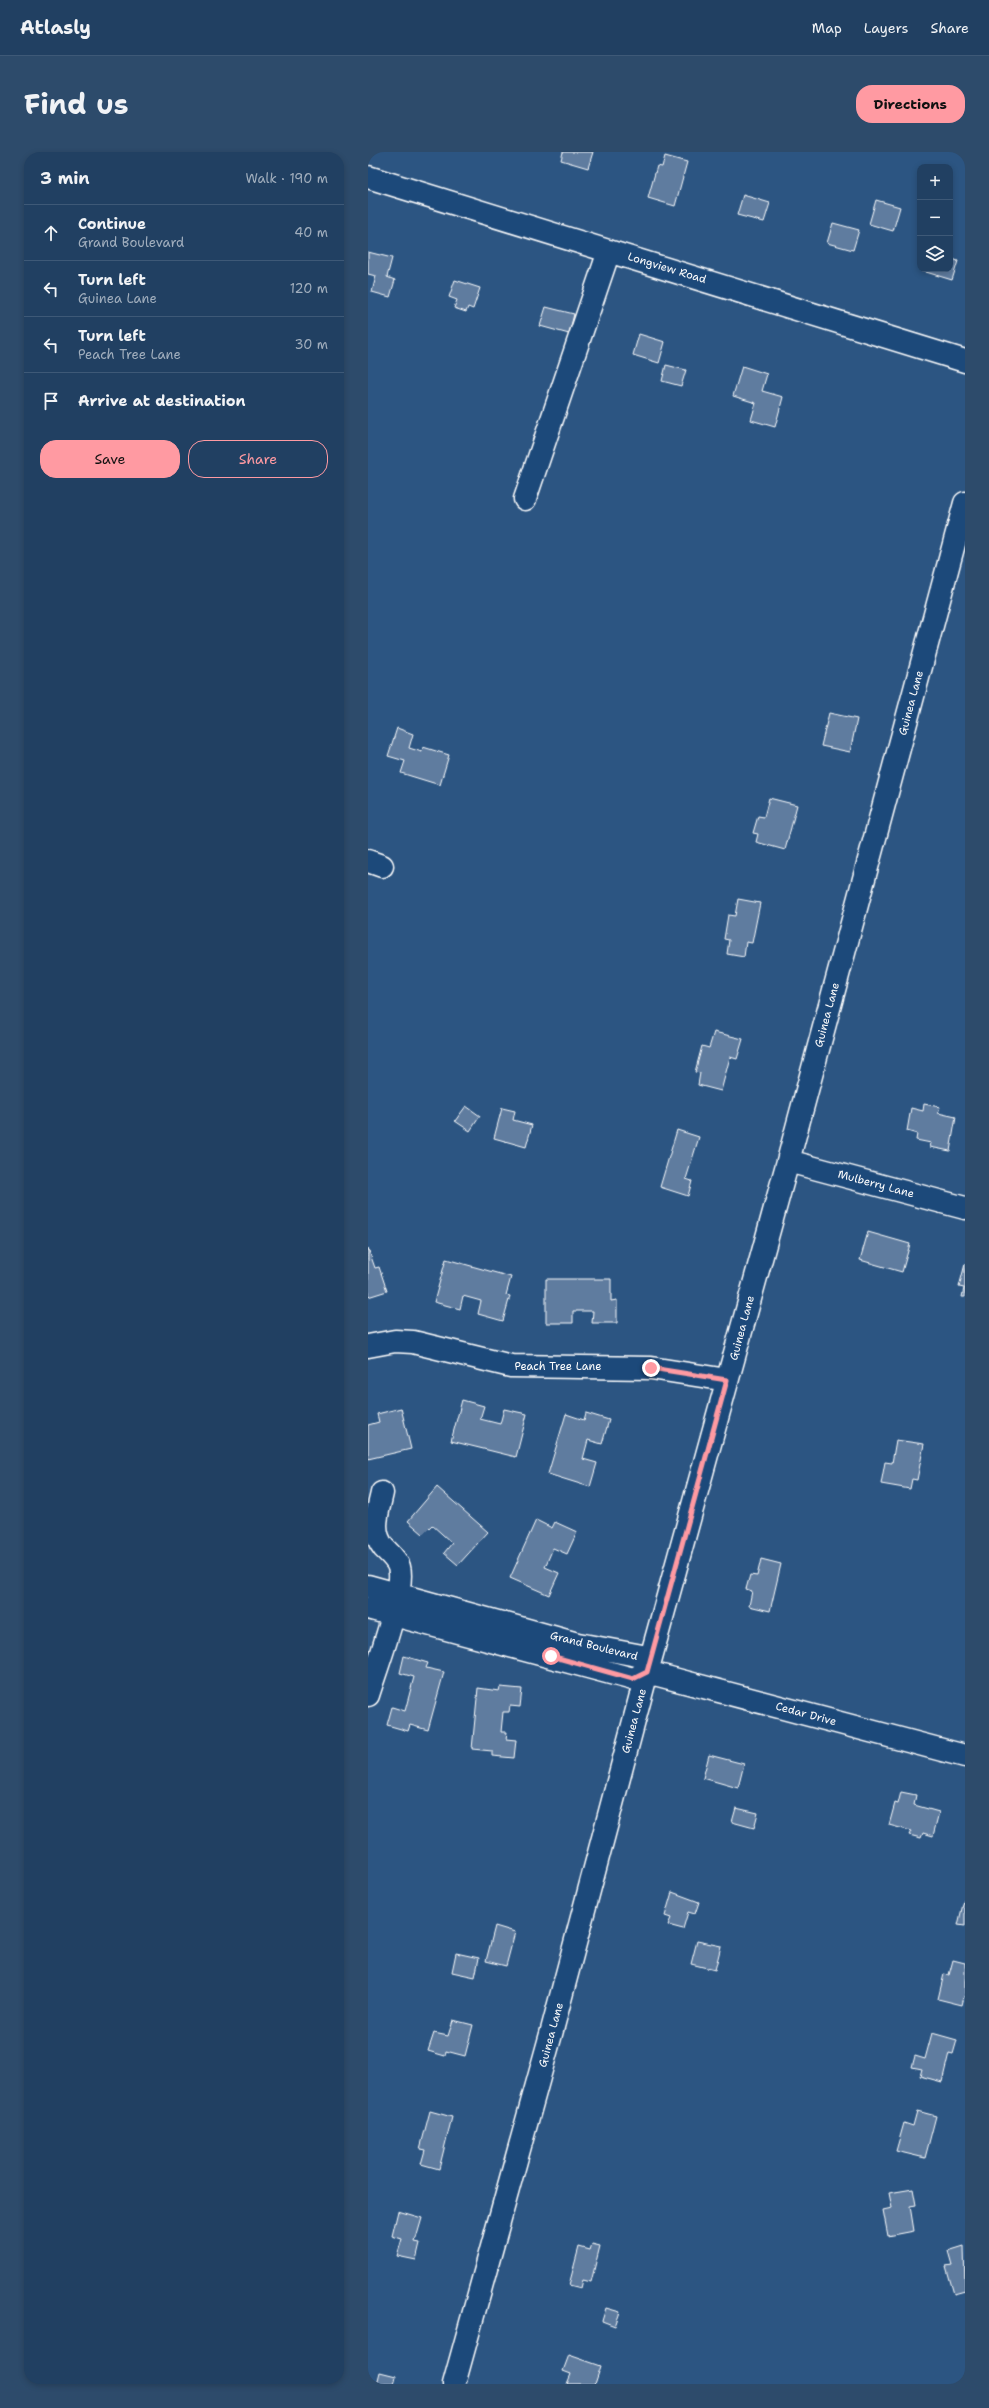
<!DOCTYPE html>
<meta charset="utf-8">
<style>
body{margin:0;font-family:"Shantell Sans",sans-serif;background:#2d4b6b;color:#f1f3f6}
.controls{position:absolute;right:12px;top:12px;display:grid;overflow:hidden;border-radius:8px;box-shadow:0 2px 6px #0003}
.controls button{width:36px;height:36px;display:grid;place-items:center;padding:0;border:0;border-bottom:1px solid #3e5977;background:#214062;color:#f1f3f6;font:20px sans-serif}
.stop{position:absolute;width:12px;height:12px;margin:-9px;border:3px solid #ff9aa2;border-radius:50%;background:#fff}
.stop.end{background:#ff9aa2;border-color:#fff;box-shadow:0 1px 4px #0008}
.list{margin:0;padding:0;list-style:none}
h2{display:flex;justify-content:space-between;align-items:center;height:52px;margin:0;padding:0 16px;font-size:17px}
h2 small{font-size:13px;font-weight:400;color:#a2afbe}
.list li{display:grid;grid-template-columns:26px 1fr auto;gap:12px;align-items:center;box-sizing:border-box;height:56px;padding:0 16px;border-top:1px solid #3e5977}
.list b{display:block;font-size:15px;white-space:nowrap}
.list p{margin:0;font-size:13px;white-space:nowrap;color:#a2afbe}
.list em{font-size:13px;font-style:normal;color:#a2afbe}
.actions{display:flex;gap:8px;padding:12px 16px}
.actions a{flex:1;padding:9px 0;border:1px solid #ff9aa2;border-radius:16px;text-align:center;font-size:14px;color:#ff9aa2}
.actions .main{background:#ff9aa2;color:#111}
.icon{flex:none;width:22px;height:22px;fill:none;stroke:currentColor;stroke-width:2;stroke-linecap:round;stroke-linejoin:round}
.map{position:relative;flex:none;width:597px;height:2232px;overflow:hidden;border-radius:16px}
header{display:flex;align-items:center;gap:24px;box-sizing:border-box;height:56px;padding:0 20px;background:#214062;border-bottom:1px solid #3e5977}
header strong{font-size:19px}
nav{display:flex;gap:22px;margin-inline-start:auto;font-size:14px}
.intro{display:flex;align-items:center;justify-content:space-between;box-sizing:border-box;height:96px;padding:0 24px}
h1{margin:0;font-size:28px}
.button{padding:10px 18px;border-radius:16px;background:#ff9aa2;color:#111;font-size:14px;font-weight:700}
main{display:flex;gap:24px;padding:0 24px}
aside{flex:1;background:#214062;border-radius:16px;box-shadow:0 2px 6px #0003}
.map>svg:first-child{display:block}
</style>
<header>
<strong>Atlasly</strong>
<nav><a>Map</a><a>Layers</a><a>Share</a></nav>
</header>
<div class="intro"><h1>Find us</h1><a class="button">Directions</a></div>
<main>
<aside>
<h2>3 min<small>Walk · 190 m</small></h2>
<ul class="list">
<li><svg class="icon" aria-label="ahead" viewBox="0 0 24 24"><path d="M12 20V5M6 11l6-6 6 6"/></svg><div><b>Continue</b><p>Grand Boulevard</p></div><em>40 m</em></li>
<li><svg class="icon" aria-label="left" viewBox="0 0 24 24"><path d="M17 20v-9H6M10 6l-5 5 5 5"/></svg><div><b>Turn left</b><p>Guinea Lane</p></div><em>120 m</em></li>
<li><svg class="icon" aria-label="left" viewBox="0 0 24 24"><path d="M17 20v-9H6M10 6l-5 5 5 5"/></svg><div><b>Turn left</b><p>Peach Tree Lane</p></div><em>30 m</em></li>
<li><svg class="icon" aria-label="arrive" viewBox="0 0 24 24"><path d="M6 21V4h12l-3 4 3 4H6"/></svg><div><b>Arrive at destination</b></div></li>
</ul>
<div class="actions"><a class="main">Save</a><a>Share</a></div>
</aside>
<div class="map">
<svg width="597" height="2232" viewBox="0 0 597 2232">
<rect width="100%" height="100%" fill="#2c5582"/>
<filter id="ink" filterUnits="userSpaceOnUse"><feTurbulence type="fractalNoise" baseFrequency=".025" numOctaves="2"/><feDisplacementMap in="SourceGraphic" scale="8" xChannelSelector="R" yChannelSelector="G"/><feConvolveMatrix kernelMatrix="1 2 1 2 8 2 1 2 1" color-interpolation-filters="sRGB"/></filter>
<g filter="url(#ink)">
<path fill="#5e7c9f" stroke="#fff" d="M195,0H225L220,16L193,8Z
M297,4L319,10L307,54L280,46L289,14L294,15Z
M375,43L402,51L396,70L369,63Z
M508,48L532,55L525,79L501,72Z
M465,71L491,78L485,98L459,91Z
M0,100L24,106L19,125L27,128L22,145L4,140L8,124L0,122Z
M582,106L590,109L584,128L558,120L559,117H582Z
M87,128L112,136L105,157L100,155L98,160L86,156L89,148L81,145Z
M178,155L206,162L201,182L172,174Z
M271,182L297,190L291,211L265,203Z
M298,213L318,218L313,234L294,229Z
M374,214L399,222L394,239L415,245L407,275L383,268L388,251L365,244Z
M461,561L489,567L482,600L453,594Z
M29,576L45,582L41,596L54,600L55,595L81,603L72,633L33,621L37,609L20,604Z
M401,646L429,653L417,698L388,690L390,682L385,681L390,664L396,665Z
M370,747L392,751L384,791L378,790L376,805L359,802L361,788L356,787L360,763L367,764Z
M346,880L375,887L369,907L362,905L353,939L330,933L332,921L327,920L334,894L341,896Z
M556,952L572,955L570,961L588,965L582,999L562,995L563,991L548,988L549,982L539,979L543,956L555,959Z
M98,954L112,964L102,979L87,969Z
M134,956L147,959L145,968L164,973L158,995L126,986Z
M309,978L331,985L318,1027L324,1029L320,1044L292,1035Z
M500,1080L542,1092L534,1120L492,1108Z
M0,1096L7,1116L11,1115L19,1139L0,1145Z
M78,1107L143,1125L138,1143L142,1144L135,1169L110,1162L113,1149L95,1144L92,1157L66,1150Z
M597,1112V1145H594L596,1136L591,1135Z
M178,1127H243V1149L249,1148V1171H224L225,1159H205V1171H178Z
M94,1248L116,1254L112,1267L132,1272L136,1257L159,1262L148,1305L83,1289Z
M33,1256L43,1297L0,1307V1273L11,1270L9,1262Z
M218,1261L241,1268L234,1292L220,1288L215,1307L229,1311L222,1335L180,1322L198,1262L216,1268Z
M528,1288L556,1292L549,1328L544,1327L542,1337L513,1332L517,1310L524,1311Z
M69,1335L120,1380L90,1413L76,1401L84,1391L64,1373L55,1382L40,1369Z
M168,1368L184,1376L187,1370L209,1380L199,1402L185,1396L177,1415L191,1421L181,1443L142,1426Z
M393,1407L413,1412L402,1459L381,1454L384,1439L378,1437L382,1423L389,1424Z
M36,1504L60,1511L58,1516L76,1520L60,1578L42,1573L40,1579L19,1573L24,1555L37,1559L46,1525L32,1521Z
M132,1535L154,1537L152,1555L142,1554L141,1560H135L133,1580H139L138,1587L148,1588L146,1606L124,1604V1599L104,1597L110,1536L131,1539Z
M341,1603L376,1612L370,1636L335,1626Z
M533,1640L548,1643L546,1653L571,1660L565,1684L555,1681L553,1686L541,1683L543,1679L521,1673L527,1651L530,1652Z
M368,1656L390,1661L386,1676L364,1670Z
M304,1740L331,1750L327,1762L320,1760L315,1777L300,1773L303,1766L297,1764Z
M596,1748H597V1774L590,1773Z
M127,1774L147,1780L138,1814L118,1809Z
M329,1789L353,1794L347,1818L323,1812Z
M88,1801L111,1806L107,1825L84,1820Z
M585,1808L597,1811V1841L594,1853L570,1847L576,1822L581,1823Z
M85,1868L105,1873L97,1904L78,1899L77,1904L60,1899L66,1881L80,1884Z
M564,1881L589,1888L585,1902L581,1901L574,1930L552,1924L554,1917L544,1915L547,1904L557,1907Z
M62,1959L84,1965L71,2017L53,2012L57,1998L52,1997Z
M549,1959L568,1964L557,2006L528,1999L536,1971L545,1974Z
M545,2037L548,2053L542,2054L546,2079L520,2084L515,2058L524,2056L521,2041Z
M30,2059L54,2066L47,2090L52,2091L48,2108L29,2104L34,2087L24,2084Z
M224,2092L232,2094L223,2130L215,2128L213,2136L201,2133L211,2095L222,2098Z
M596,2094L597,2139L586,2142L578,2114L584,2113L580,2099Z
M238,2156L252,2160L247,2174L234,2169Z
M201,2203L233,2214L227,2232H199L203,2222L195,2219Z
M12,2220L28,2224L26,2232H9Z"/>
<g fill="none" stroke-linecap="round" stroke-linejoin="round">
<defs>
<path id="minor" d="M0,25L597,209
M157,347L241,99
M0,709L14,714
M420,1009L597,1056
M0,1194L27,1189L45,1190L143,1214L283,1216L359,1228
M0,1434L210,1492L274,1504L279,1520
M0,1456L265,1527L279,1520
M279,1520L597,1604
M0,1543C8,1517 38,1438 31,1415C29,1408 21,1401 16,1396C2,1379 10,1360 14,1341
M86,2232L183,1882L279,1520L420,1009L597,351"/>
</defs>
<use href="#minor" stroke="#fff" stroke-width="25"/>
<use href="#minor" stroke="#1f4a7a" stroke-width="22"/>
</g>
</g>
<g fill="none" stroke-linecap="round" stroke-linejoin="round" filter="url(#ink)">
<path stroke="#ff9aa2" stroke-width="5" d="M183,1504L265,1527L279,1520L359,1228L283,1216"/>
</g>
<g text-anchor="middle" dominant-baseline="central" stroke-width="3" stroke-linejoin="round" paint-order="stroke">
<g font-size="11" fill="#fff" stroke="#1f4a7a">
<text transform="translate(299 116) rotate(17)">Longview Road</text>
<text transform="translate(543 551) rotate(-75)">Guinea Lane</text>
<text transform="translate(459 863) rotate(-75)">Guinea Lane</text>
<text transform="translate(508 1032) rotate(15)">Mulberry Lane</text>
<text transform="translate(374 1176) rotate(-75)">Guinea Lane</text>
<text x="190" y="1214">Peach Tree Lane</text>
<text transform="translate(226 1494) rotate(14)">Grand Boulevard</text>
<text transform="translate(438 1562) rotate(15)">Cedar Drive</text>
<text transform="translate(266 1569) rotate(-75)">Guinea Lane</text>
<text transform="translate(183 1883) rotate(-75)">Guinea Lane</text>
</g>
</g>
</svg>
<div class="controls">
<button>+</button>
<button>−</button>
<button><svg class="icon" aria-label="layers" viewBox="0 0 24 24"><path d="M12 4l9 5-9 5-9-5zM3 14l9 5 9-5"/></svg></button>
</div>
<div class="stop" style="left:183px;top:1504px"></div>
<div class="stop end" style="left:283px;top:1216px"></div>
</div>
</main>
